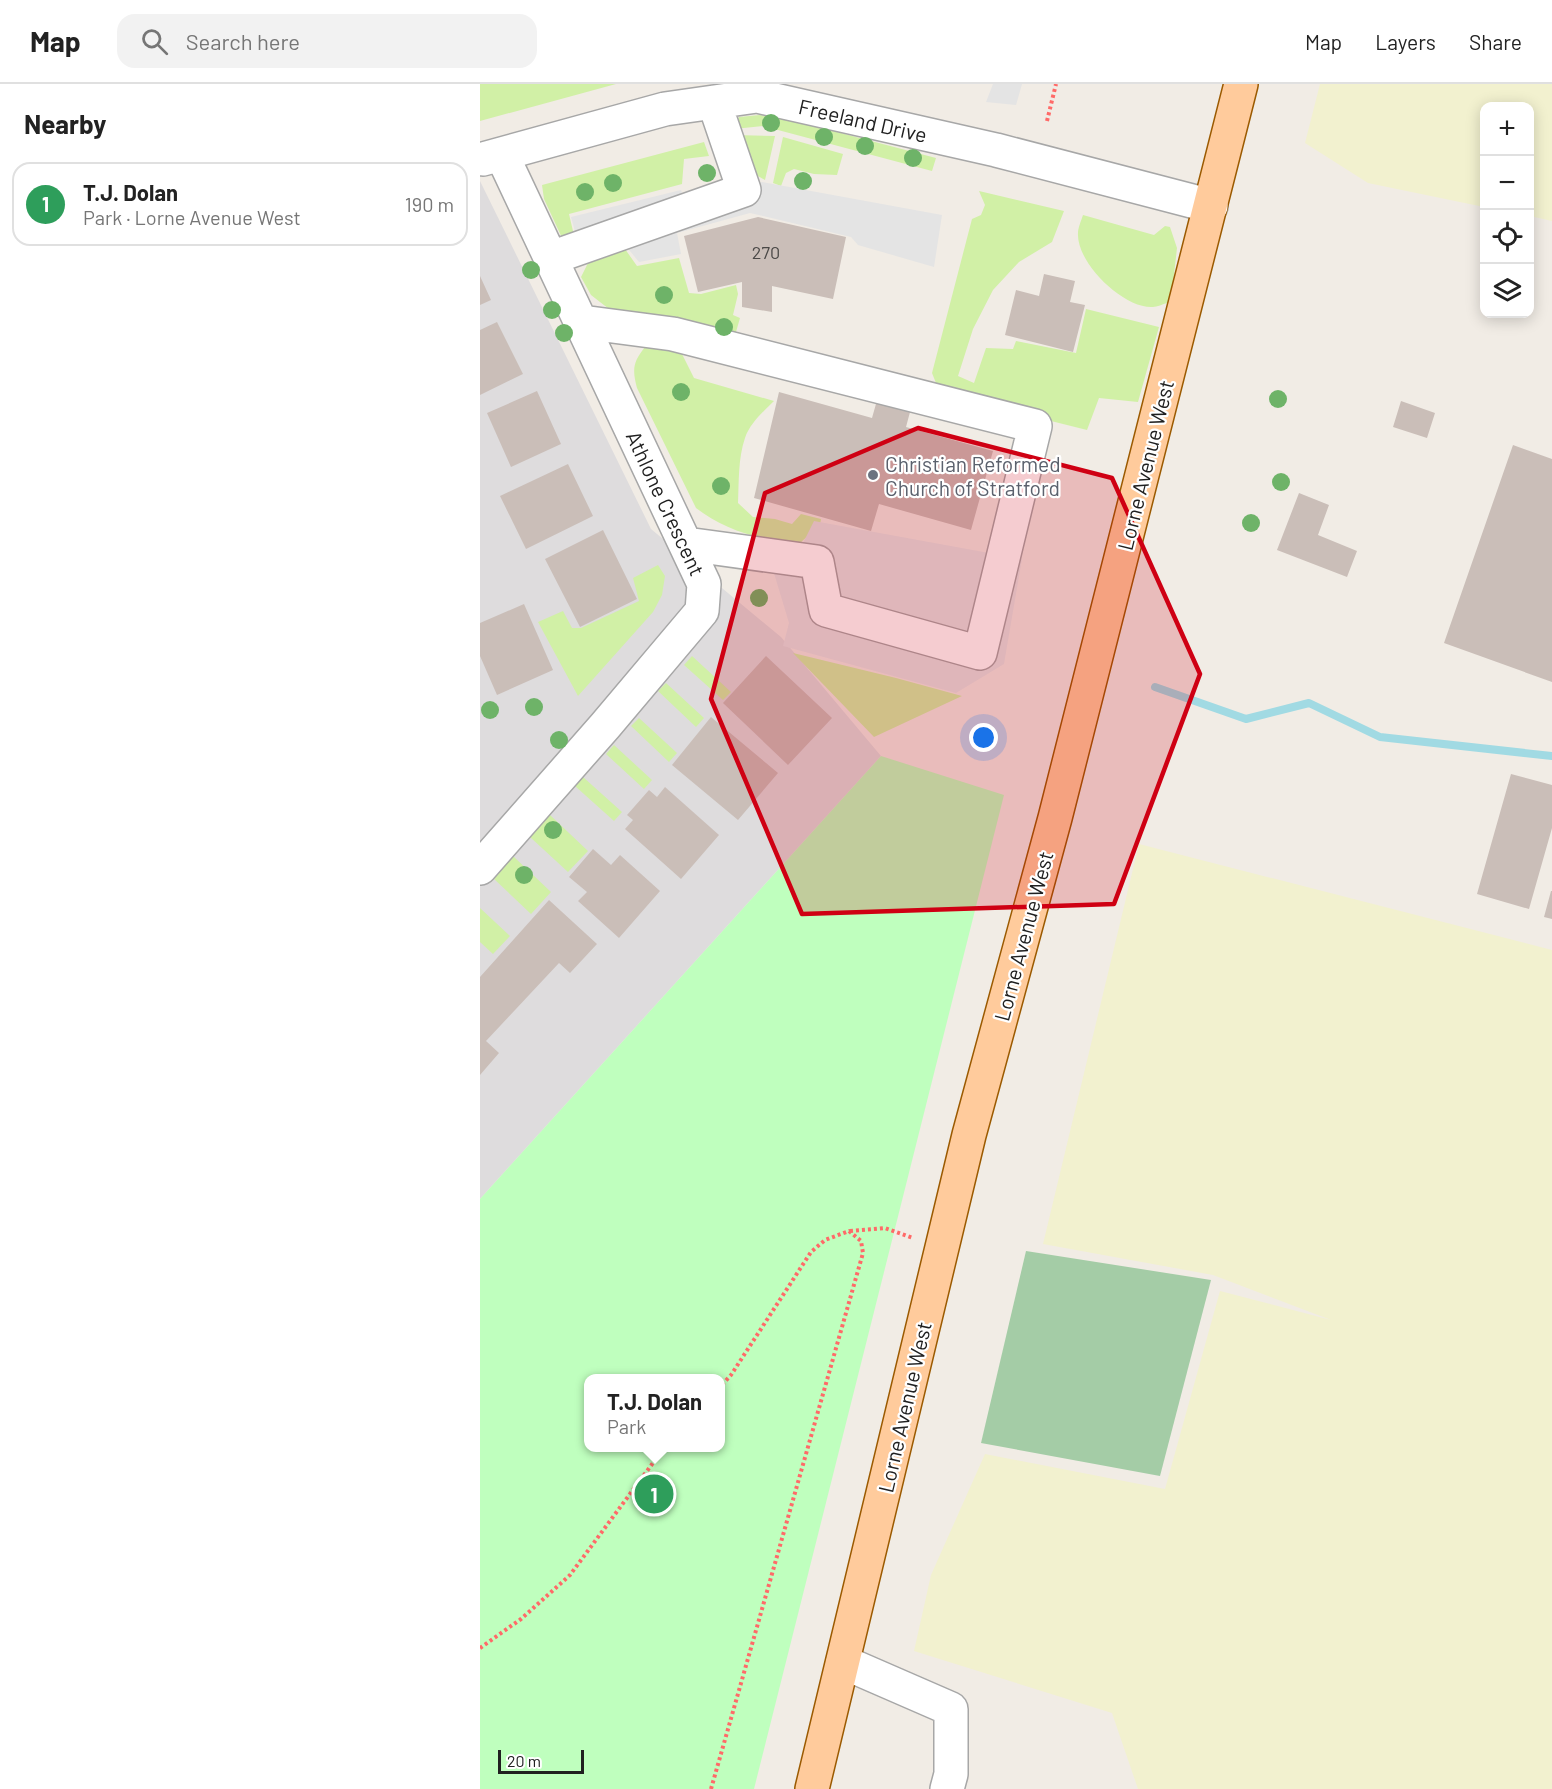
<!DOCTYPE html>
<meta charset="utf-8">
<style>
body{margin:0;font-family:Barlow,sans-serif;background:#f2f2f2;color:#222}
.controls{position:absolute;right:18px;top:18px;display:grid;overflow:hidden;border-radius:12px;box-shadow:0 3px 15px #0003}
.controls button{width:54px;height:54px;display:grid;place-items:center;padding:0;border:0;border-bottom:2px solid #e0e0e0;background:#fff;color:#222;font:30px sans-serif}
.scale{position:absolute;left:18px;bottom:15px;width:86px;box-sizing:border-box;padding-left:6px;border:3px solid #202020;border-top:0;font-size:16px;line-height:21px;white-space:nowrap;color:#202020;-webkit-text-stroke:4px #fff;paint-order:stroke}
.you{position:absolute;left:504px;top:654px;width:21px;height:21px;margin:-15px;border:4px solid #fff;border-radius:50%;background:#1a73e8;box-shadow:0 0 0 9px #1a73e833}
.badge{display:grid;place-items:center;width:39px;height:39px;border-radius:50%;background:#db2777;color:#fff;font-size:20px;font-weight:700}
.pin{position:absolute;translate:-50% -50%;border:3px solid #fff;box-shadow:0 2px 6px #0006}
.popup{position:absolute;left:104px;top:1290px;width:141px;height:78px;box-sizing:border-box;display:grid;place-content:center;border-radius:12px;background:#fff;filter:drop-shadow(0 2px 4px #0005);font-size:20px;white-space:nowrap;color:#767676}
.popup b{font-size:22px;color:#222}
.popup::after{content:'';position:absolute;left:50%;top:100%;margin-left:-12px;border:12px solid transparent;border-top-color:#fff}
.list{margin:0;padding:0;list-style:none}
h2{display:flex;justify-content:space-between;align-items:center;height:78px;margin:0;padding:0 24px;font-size:26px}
h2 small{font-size:20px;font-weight:400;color:#767676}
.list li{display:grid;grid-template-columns:39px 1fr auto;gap:18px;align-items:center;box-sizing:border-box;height:84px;margin:0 12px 12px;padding:0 12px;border:2px solid #e0e0e0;border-radius:18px}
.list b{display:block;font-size:22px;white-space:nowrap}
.list p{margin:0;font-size:20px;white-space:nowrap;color:#767676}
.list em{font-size:20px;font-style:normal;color:#767676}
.icon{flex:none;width:33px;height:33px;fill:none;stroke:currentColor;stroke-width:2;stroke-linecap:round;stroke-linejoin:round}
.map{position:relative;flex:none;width:1072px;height:1705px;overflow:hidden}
header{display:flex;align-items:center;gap:36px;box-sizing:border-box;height:84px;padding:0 30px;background:#fff;border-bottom:2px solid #e0e0e0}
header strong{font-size:28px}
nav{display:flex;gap:33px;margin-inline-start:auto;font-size:21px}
.search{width:420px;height:54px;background:#f2f2f2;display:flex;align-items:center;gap:15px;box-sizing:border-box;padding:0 21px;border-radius:18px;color:#767676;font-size:22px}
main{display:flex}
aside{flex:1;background:#fff}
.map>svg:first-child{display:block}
</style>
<header>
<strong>Map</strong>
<div class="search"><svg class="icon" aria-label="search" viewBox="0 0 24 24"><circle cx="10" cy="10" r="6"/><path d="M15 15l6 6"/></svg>Search here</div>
<nav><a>Map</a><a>Layers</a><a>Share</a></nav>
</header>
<main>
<aside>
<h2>Nearby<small></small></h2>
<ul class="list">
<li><span class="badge" style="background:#2e9e5b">1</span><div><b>T.J. Dolan</b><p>Park · Lorne Avenue West</p></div><em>190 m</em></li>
</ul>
</aside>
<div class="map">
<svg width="1072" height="1705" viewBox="0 0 1072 1705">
<rect width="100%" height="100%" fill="#f1ece5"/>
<path fill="#dedcdd" d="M0,97L171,445L301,553L401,672L0,1115Z"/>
<path fill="#f2f1cf" d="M840,0H1072V137L1050,132V22H1005L1004,123L888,99L825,59Z
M659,760L1072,866V1705H658L632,1629L434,1567L451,1491L505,1370L685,1405L740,1207L851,1236L733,1191L563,1160Z"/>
<path fill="#d1f0a6" d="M0,0H136L0,37Z
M280,31L315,37L456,74L452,87L283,42L254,45L259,33Z
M254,51L295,52L285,96L271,88Z
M303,53L363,70L357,91L334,90L314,85L306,89L301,102L293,99Z
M224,58L229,72L204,75L202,100L89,130L96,160L83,156L64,115L62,101Z
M499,107L584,127L572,158L539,178L513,206L493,245L478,292L494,299L506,264L533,265L536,257L596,269L606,225L679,243L658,318L619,314L607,346L460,309L452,289L492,135L501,131L505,121Z
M603,131L674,151L685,142L690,143L697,164L692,208L687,219C683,220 677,223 673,223C644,225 596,179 598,149C598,144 601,137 603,131Z
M145,165L157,182L199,174L209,209L221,210L256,201L258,210L253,231L260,234L256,248L380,280L378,287L129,225L111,211L101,193L108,179L125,170Z
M198,262L214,294L294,317C284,327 270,339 265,354C258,374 259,398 258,419L273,433L295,435L312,440L321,430L341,435L340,441L320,459C284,458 244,446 216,424L157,304C152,285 153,278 165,263Z
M178,481L185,492L182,511L173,528L98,612L58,538L83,527L92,544H101L159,517L153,494Z
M313,569L416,594L482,612L394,653Z
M212,572L251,608L243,616L204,581Z
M186,599L224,634L216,643L178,607Z
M159,634L197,669L189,678L151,642Z
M134,661L172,696L164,705L126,670Z
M103,693L142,728L134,737L95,702Z
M70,731L108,767L88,788L50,753Z
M33,772L71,808L51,830L13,794Z
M0,824L30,852L13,870L0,858Z"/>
<path fill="#a4cca6" d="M546,1167L731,1196L680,1392L501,1359Z"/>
<path fill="#bfffbe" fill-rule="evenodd" d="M401,672L524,711L274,1705H0V1115ZM108,1294H240V1364H108Z"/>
<path fill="#e4e4e4" d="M513,0H542L536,21L506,18Z
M282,98L462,131L454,183L378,161L371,153L270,129L197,149L201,170L159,178L145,161L103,176L91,133L201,106L211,131Z
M334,437L542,475L524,580L476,609L303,562L309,539L284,456L322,461Z"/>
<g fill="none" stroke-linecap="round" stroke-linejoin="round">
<path stroke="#a1dae3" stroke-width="8" d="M675,603L766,635L829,619L900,653L1072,672"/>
</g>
<path fill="#cabeb8" d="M278,133L366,153L353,215L292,202V228L262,223V198L218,208L204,152Z
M564,190L595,197L590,218L605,221L593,268L525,251L536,206L559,212Z
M0,192L11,216L0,221Z
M17,238L43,290L0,311V246Z
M405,288L438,298L426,343L513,367L491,446L399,420L391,447L274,414L299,308L392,334Z
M57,307L81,360L31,383L7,329Z
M921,317L955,329L947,354L913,343Z
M1033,361L1072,375V598L964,559Z
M88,380L113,432L46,465L20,412Z
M819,409L849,421L838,451L877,467L867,493L797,466Z
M123,446L157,515L100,543L65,475Z
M44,520L73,586L17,611L0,572V539Z
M286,572L352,634L308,681L243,619Z
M231,633L298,689L258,736L192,681Z
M1031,690L1072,701V744L1049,825L997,810Z
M185,703L239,751L201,795L145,745L153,736L147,731L169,706L177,713Z
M113,765L131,781L140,771L180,807L139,854L98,817L107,808L89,793Z
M1071,807H1072V835L1064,833Z
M69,816L117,860L90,889L79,879L6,957L19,969L0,991V893Z"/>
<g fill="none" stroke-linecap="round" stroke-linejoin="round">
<defs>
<path id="minor" d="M3,75L185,25L277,12L516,66L731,122
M71,174L264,106L234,18
M102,238L193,250L555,342L500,569L346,526L337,478L206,460
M0,784L125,642L222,527L224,500L22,71
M363,1578L471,1625V1690L467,1705"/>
<path id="major" d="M332,1705L489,1051L575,734L761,0"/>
</defs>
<use href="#minor" stroke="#a7a7a7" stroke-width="36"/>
<use href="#major" stroke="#9b5a00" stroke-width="36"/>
<path stroke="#ff6a68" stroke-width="4" stroke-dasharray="3 3" stroke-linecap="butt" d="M567,37L576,0
M370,1147L405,1144L433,1154
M0,1564L41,1535L90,1491L184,1364
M231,1705L383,1169L381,1157L369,1147L345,1156L331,1168L251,1291L240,1303"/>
<use href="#minor" stroke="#fff" stroke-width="33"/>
<use href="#major" stroke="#ffcb9c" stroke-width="33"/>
</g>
<g fill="#6eb368">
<circle cx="291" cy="39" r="9"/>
<circle cx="344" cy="53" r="9"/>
<circle cx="385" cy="62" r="9"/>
<circle cx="433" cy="74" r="9"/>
<circle cx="227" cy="89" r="9"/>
<circle cx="323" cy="97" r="9"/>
<circle cx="133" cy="99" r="9"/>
<circle cx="105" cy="108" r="9"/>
<circle cx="51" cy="186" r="9"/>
<circle cx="184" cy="211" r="9"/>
<circle cx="72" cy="226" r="9"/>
<circle cx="244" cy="243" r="9"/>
<circle cx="84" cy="249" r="9"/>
<circle cx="201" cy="308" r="9"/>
<circle cx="798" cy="315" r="9"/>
<circle cx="801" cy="398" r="9"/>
<circle cx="241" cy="402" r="9"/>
<circle cx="771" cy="439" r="9"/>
<circle cx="279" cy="514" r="9"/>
<circle cx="54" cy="623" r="9"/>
<circle cx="10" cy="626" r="9"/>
<circle cx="79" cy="656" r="9"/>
<circle cx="73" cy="746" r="9"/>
<circle cx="44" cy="791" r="9"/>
</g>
<path fill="#cf0013" fill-opacity="0.2" stroke="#cf0013" stroke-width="4.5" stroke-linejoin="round" d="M438,344L632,394L720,590L634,820L322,830L231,615L285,409Z"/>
<circle fill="#6b7280" stroke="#fff" stroke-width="2" cx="393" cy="391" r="6"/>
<g text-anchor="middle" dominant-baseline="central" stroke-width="4.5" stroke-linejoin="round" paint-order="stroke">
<g font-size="18" fill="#4a4846">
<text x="286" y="168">270</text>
</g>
<g font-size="21" fill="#202020" stroke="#fff">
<text transform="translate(383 36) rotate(13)">Freeland Drive</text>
<text transform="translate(665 381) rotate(-76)">Lorne Avenue West</text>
<text transform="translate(186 419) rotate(65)">Athlone Crescent</text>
<text transform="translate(543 852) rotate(-75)">Lorne Avenue West</text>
<text transform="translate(424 1323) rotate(-77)">Lorne Avenue West</text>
</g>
<g font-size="21" fill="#5b616d" stroke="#fff" text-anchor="start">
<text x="405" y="379">Christian Reformed<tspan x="405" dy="24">Church of Stratford</tspan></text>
</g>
</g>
</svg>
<div class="controls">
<button>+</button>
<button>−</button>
<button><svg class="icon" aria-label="locate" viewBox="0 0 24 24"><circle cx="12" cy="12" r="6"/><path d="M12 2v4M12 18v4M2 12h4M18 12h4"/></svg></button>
<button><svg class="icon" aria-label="layers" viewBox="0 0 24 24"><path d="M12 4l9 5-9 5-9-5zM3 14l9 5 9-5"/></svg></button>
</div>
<div class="scale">20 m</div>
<div class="you"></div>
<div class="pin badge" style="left:174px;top:1410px;background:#2e9e5b">1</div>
<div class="popup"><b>T.J. Dolan</b>Park</div>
</div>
</main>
